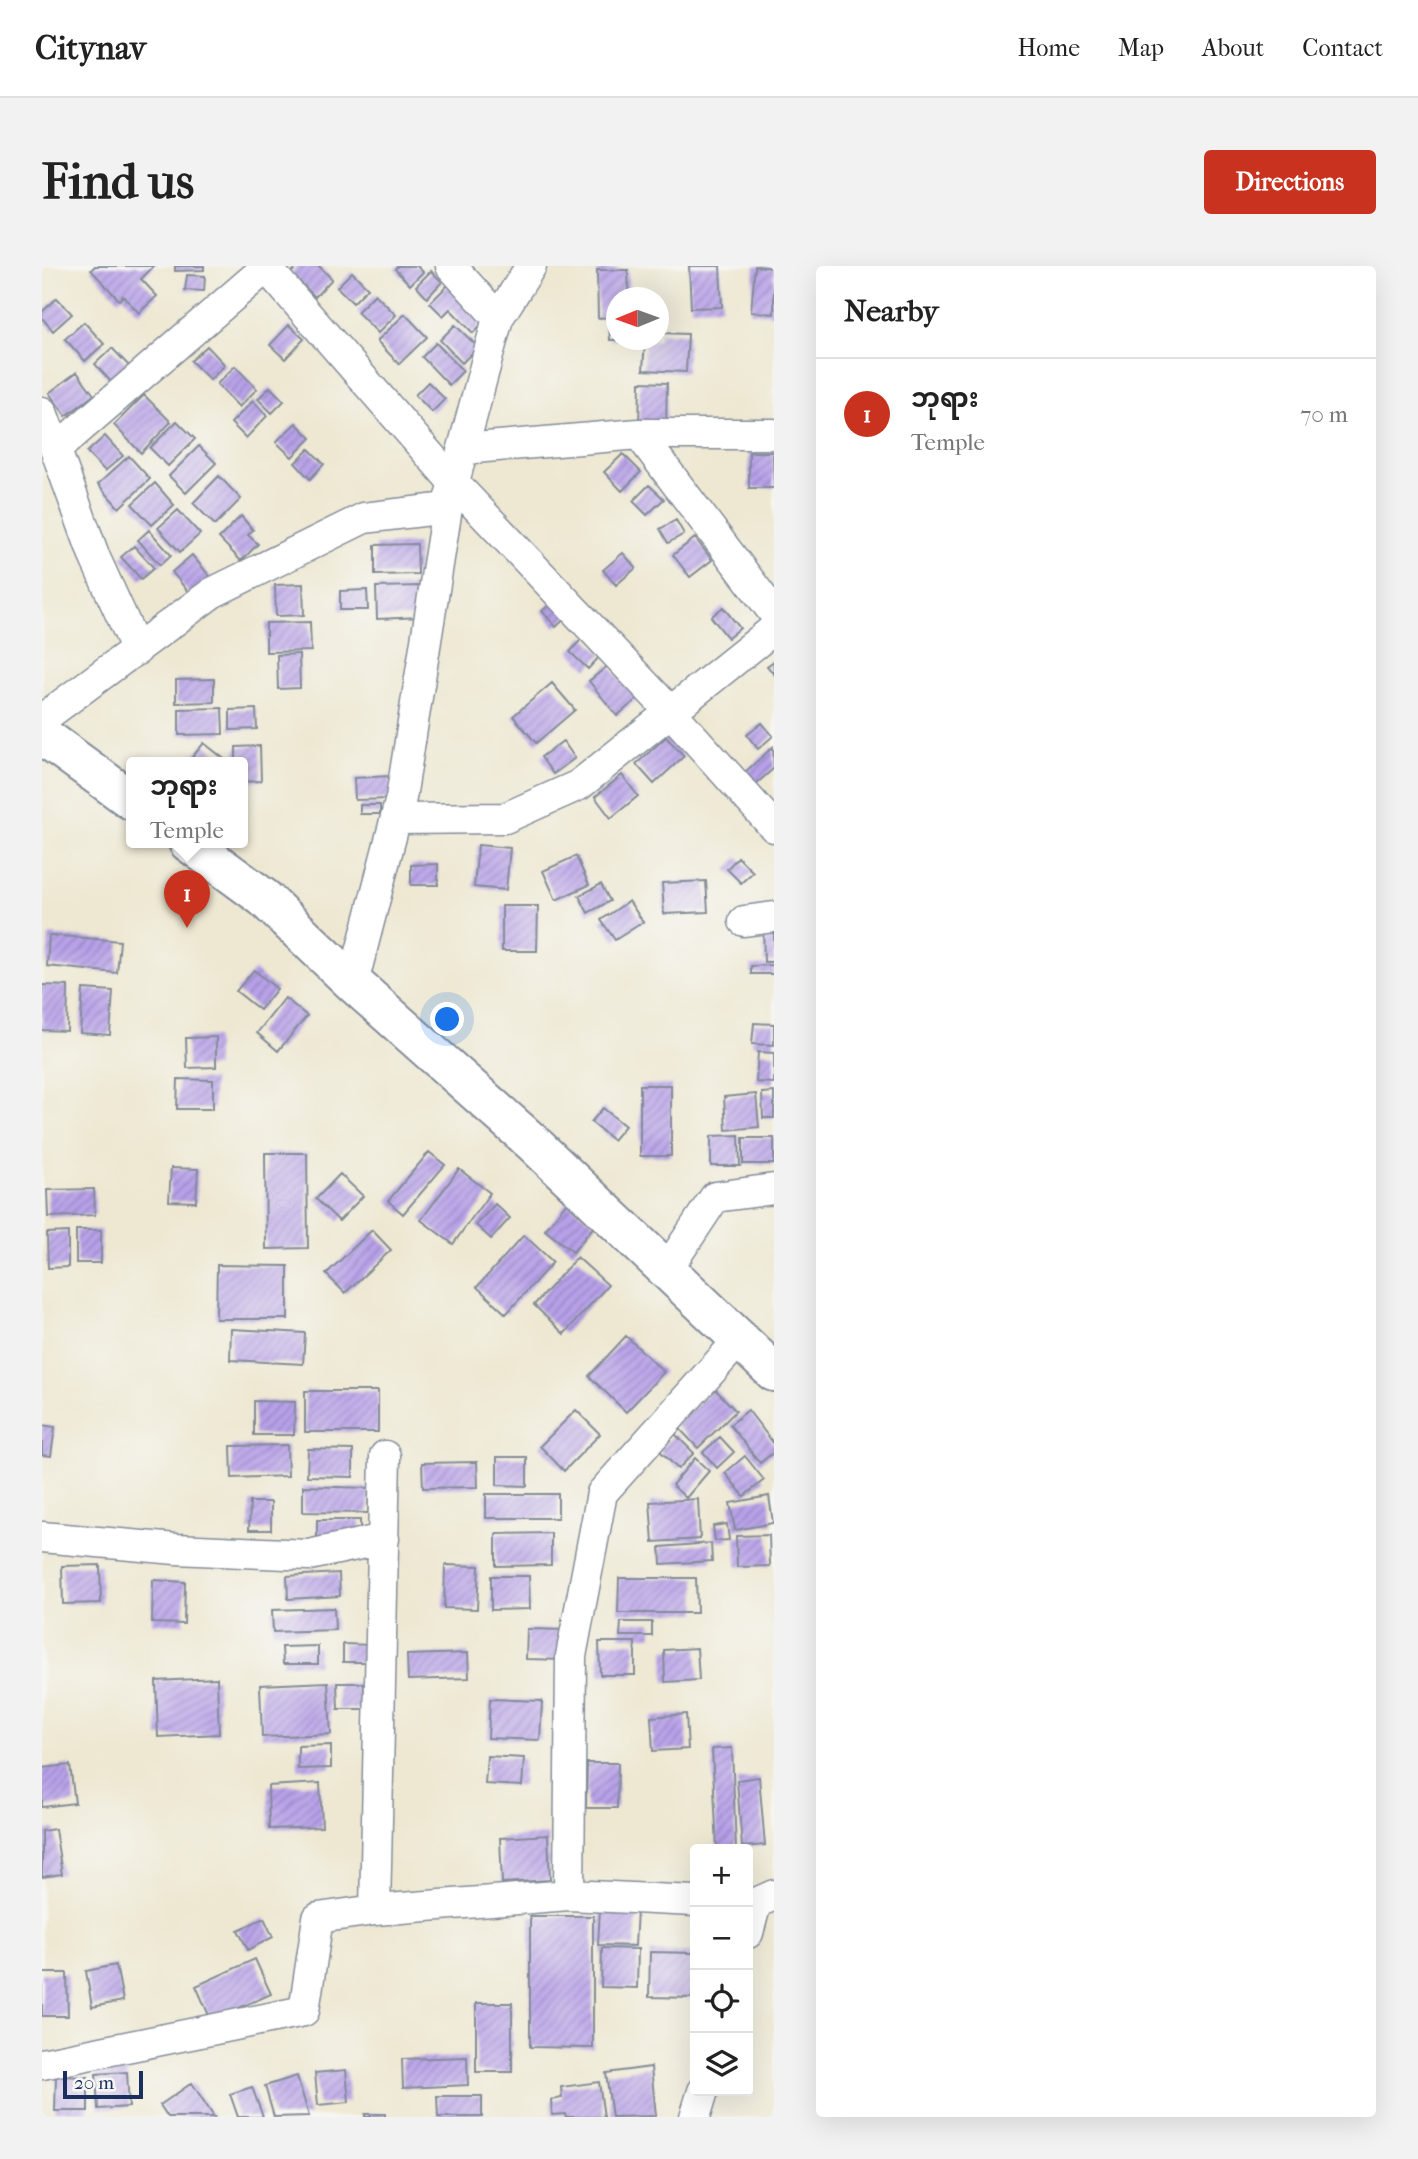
<!DOCTYPE html>
<meta charset="utf-8">
<style>
body{margin:0;font-family:"IM FELL French Canon","Noto Sans Myanmar",serif;background:#f2f2f2;color:#222}
.controls{position:absolute;right:21px;bottom:21px;display:grid;overflow:hidden;border-radius:7px;box-shadow:0 7px 28px #0002}
.controls button{width:63px;height:63px;display:grid;place-items:center;padding:0;border:0;border-bottom:2px solid #e0e0e0;background:#fff;color:#222;font:35px sans-serif}
.compass{position:absolute;left:564px;top:21px;width:63px;height:63px;border-radius:50%;background:#fff;box-shadow:0 7px 28px #0002;rotate:269deg}
.scale{position:absolute;left:21px;bottom:18px;width:80px;box-sizing:border-box;padding-left:7px;border:4px solid #1b2f5e;border-top:0;font-size:19px;line-height:24px;white-space:nowrap;color:#1b2f5e;-webkit-text-stroke:5px #f6f6f2;paint-order:stroke}
.you{position:absolute;left:406px;top:754px;width:24px;height:24px;margin:-18px;border:5px solid #fff;border-radius:50%;background:#1a73e8;box-shadow:0 0 0 10px #1a73e833}
.badge{display:grid;place-items:center;width:46px;height:46px;border-radius:50%;background:#c8321e;color:#fff;font-size:23px;font-weight:700}
.pin{position:absolute;translate:-50% -58px;filter:drop-shadow(0 2px 4px #0008)}
.pin::after{content:'';position:absolute;top:37px;width:24px;height:21px;background:inherit;clip-path:polygon(0 0,100% 0,50% 100%)}
.popup{position:absolute;left:84px;top:491px;width:122px;height:91px;box-sizing:border-box;display:grid;place-content:center;border-radius:7px;background:#fff;filter:drop-shadow(0 2px 5px #0005);font-size:23px;white-space:nowrap;color:#767676}
.popup b{font-size:26px;color:#222}
.popup::after{content:'';position:absolute;left:50%;top:100%;margin-left:-14px;border:14px solid transparent;border-top-color:#fff}
.list{margin:0;padding:0;list-style:none}
h2{display:flex;justify-content:space-between;align-items:center;height:91px;margin:0;padding:0 28px;font-size:30px}
h2 small{font-size:23px;font-weight:400;color:#767676}
.list li{display:grid;grid-template-columns:46px 1fr auto;gap:21px;align-items:center;box-sizing:border-box;height:112px;padding:0 28px;border-top:2px solid #e0e0e0}
.list b{display:block;font-size:26px;white-space:nowrap}
.list p{margin:0;font-size:23px;white-space:nowrap;color:#767676}
.list em{font-size:23px;font-style:normal;color:#767676}
.icon{flex:none;width:38px;height:38px;fill:none;stroke:currentColor;stroke-width:2;stroke-linecap:round;stroke-linejoin:round}
.map{position:relative;flex:none;width:732px;height:1851px;overflow:hidden;border-radius:7px}
header{display:flex;align-items:center;gap:42px;box-sizing:border-box;height:98px;padding:0 35px;background:#fff;border-bottom:2px solid #e0e0e0}
header strong{font-size:33px}
nav{display:flex;gap:38px;margin-inline-start:auto;font-size:24px}
.intro{display:flex;align-items:center;justify-content:space-between;box-sizing:border-box;height:168px;padding:0 42px}
h1{margin:0;font-size:49px}
.button{padding:18px 32px;border-radius:7px;background:#c8321e;color:#fff;font-size:24px;font-weight:700}
main{display:flex;gap:42px;padding:0 42px}
aside{flex:1;background:#fff;border-radius:7px;box-shadow:0 7px 28px #0002}
.map>svg:first-child{display:block}
</style>
<header>
<strong>Citynav</strong>
<nav><a>Home</a><a>Map</a><a>About</a><a>Contact</a></nav>
</header>
<div class="intro"><h1>Find us</h1><a class="button">Directions</a></div>
<main>
<div class="map">
<svg width="732" height="1851" viewBox="0 0 732 1851">
<defs>
<pattern id="building-hatch" width="6" height="6" patternUnits="userSpaceOnUse" patternTransform="scale(1.75)"><rect width="6" height="6" fill="#b8a1e9"/><path d="M-1 1l2-2M0 6l6-6M5 7l2-2" fill="none" stroke="#9584c0"/></pattern>
</defs>
<rect width="100%" height="100%" fill="#f6f6f2"/>
<filter id="ink" filterUnits="userSpaceOnUse"><feTurbulence type="fractalNoise" baseFrequency=".0143" numOctaves="2"/><feDisplacementMap in="SourceGraphic" scale="14" xChannelSelector="R" yChannelSelector="G"/><feConvolveMatrix kernelMatrix="1 2 1 2 8 2 1 2 1" color-interpolation-filters="sRGB"/></filter>
<filter id="wash" filterUnits="userSpaceOnUse"><feTurbulence type="fractalNoise" baseFrequency=".00686" numOctaves="4" result="noise"/><feDisplacementMap in="SourceGraphic" scale="28" xChannelSelector="R" yChannelSelector="G"/><feGaussianBlur stdDeviation="1.57" result="paint"/><feColorMatrix in="noise" values="0 0 0 0 0 0 0 0 0 0 0 0 0 0 0 0 0 1.4 0 .05"/><feComposite in="paint" operator="in"/></filter>
<g filter="url(#wash)">
<rect width="100%" height="100%" fill="#eee8d2"/>
<g id="blocks">
<path fill="url(#building-hatch)" d="M53,0H112L99,13L115,30L97,47L81,30L77,34L49,4Z
M133,0H162V4L133,5Z
M256,0H277L290,13L273,31L249,7Z
M356,0H375L381,6L368,19L353,3Z
M647,0H678L680,41L649,42Z
M713,0L732,2V48L709,46Z
M555,4H586L587,32H575V51L556,52Z
M389,5L400,16L385,32L374,20Z
M310,6L326,22L311,37L295,21Z
M145,9L163,10L162,25L143,24Z
M414,11L450,48L431,67L408,43L401,50L388,37Z
M333,28L354,49L336,67L315,46Z
M15,32L30,48L11,65L0,52V46Z
M363,48L385,71L357,98L335,75Z
M42,56L62,78L43,95L23,73Z
M575,56V74H568L567,57Z
M247,59L262,73L243,93L228,79Z
M413,59L436,81L420,97L398,74Z
M617,67L646,68L644,106L601,104L603,74H617Z
M394,77L421,105L407,119L380,91Z
M165,80L183,99L168,114L149,95Z
M70,82L87,100L69,116L53,98Z
M193,100L215,123L197,141L175,118Z
M35,106L52,129L24,150L7,127Z
M386,116L403,133L390,146L373,129Z
M598,116L625,117L624,162L597,161Z
M228,121L242,135L230,147L216,133Z
M102,129L129,156L99,187L72,159Z
M211,135L225,150L204,172L189,157Z
M135,155L153,173L126,200L108,182Z
M254,157L269,172L250,191L234,176Z
M63,170L81,190L63,205L45,186Z
M157,180L174,197L144,227L127,210Z
M267,183L282,198L268,213L253,197Z
M707,186H731L732,222H707Z
M581,188L599,206L580,225L562,206Z
M87,190L108,213L77,242L56,218Z
M177,210L199,233L173,259L151,237Z
M113,217L132,239L110,259L90,238Z
M607,219L622,233L605,249L591,235Z
M136,244L158,268L138,286L116,262Z
M199,250L211,264L206,269L216,278L199,295L177,272Z
M634,254L642,268L626,277L618,263Z
M107,264L129,289L118,299L96,274Z
M653,272L670,294L648,311L631,289Z
M375,278L376,308L333,309V279Z
M92,280L112,302L99,313L79,291Z
M581,287L594,302L574,319L561,304Z
M150,289L172,315L151,332L130,306Z
M261,318L262,349L234,350L233,319Z
M378,320L379,351L335,353L334,321Z
M325,324L326,344H298V325Z
M517,330L530,346L514,361L500,345Z
M681,341L698,362L686,372L669,351Z
M268,356L269,385L224,386V357Z
M542,370L560,388L546,403L528,386Z
M257,388L258,422L236,423L235,389Z
M732,395V408L725,400Z
M567,399L595,433L575,450L547,415Z
M172,413V436L134,437V414Z
M510,417L533,444L494,477L471,450Z
M180,442L181,468L137,469V443Z
M214,443L215,463L188,464V444Z
M720,457L731,470L716,483L705,469Z
M624,471L642,490L612,518L594,498Z
M521,475L533,492L511,508L499,491Z
M162,477L186,496H146Z
M218,480L219,515L201,516V496H194V481Z
M731,481L732,502L714,518L703,506Z
M580,509L596,530L569,552L553,531Z
M348,510L349,533L313,534L312,512Z
M318,539H338V548H318Z
M436,579L468,582L464,624L432,621Z
M534,590L547,619L514,634L501,605Z
M696,591L711,606L699,617L685,603Z
M396,598V619H369V599Z
M664,615L666,646L622,648L620,617Z
M559,618L568,635L546,647L537,630Z
M587,635L601,656L573,674L559,654Z
M460,640H496L495,685H460Z
M732,656V696H722L721,657Z
M7,669L78,675L75,707L5,700Z
M732,699V708H709V700Z
M212,704L235,723L218,744L194,725Z
M0,719L26,720L25,765L0,764Z
M41,723L71,725L68,769L38,767Z
M243,732L265,750L236,785L215,767Z
M712,757L732,758V779L710,778Z
M174,771V801L145,802L144,772Z
M716,786L732,787V817L714,816Z
M136,813L171,814V843H135Z
M598,819H629V890H598Z
M732,826V852H721L720,827Z
M714,828L717,861L684,864L682,831Z
M561,842L583,860L571,874L549,856Z
M697,869L698,900H669V870Z
M701,872H732V898H701Z
M387,886L403,899L361,948L346,935Z
M223,887H265L266,982L224,983Z
M129,902L156,903L154,936L127,935Z
M417,903L448,927L411,978L379,954Z
M298,908L321,930L297,955L274,933Z
M52,923L53,949L6,951L5,924Z
M525,936L554,958L531,986L503,964Z
M453,938L468,952L449,973L434,959Z
M34,964H59V997H34Z
M330,964L349,984L303,1027L284,1008Z
M26,966V1001L6,1002L5,967Z
M482,969L511,996L464,1048L435,1021Z
M535,991L566,1019L522,1068L492,1039Z
M175,999L246,1000V1053H174Z
M189,1063L263,1067L261,1098L188,1094Z
M584,1070L622,1106L584,1146L547,1110Z
M672,1122L694,1145L656,1182L634,1159Z
M263,1125H336V1166H263Z
M212,1135L253,1136L252,1169H212Z
M534,1144L558,1168L522,1205L498,1180Z
M706,1144L732,1178V1186L718,1197L688,1159Z
M0,1159L13,1161L9,1190L0,1189Z
M633,1168L652,1187L636,1203L617,1184Z
M678,1171L692,1186L675,1202L661,1186Z
M245,1179L246,1210L190,1212L189,1180Z
M266,1183L311,1184V1211L265,1210Z
M703,1190L722,1214L702,1230L683,1207Z
M455,1191H485V1220L455,1219Z
M653,1192L667,1205L644,1232L630,1219Z
M435,1196L436,1221L381,1222L380,1197Z
M261,1220L327,1222L326,1247L261,1246Z
M444,1228H516V1252H444Z
M727,1230L731,1257L693,1264L688,1237Z
M656,1233L658,1273L611,1276L608,1236Z
M208,1236H229V1264H207Z
M275,1254H318V1272L275,1271Z
M685,1258L687,1274L673,1275L671,1260Z
M509,1267V1299L454,1300V1268Z
M727,1269L728,1300L695,1301L694,1270Z
M669,1277L670,1295L619,1298L618,1281Z
M58,1299L59,1337L21,1338L20,1300Z
M403,1299L437,1300L435,1343L402,1342Z
M297,1307L298,1330L246,1333L245,1310Z
M449,1310H487L488,1343L449,1344Z
M577,1312H654L655,1347H576Z
M111,1314L143,1316L142,1358L110,1357Z
M292,1342L293,1364L231,1366L230,1344Z
M579,1356H610V1370H578Z
M485,1363L526,1364L525,1394L484,1393Z
M557,1376H593V1409H558Z
M301,1378L330,1379V1396H301Z
M276,1380V1398H241L240,1381Z
M655,1382L657,1414L623,1416L622,1384Z
M426,1387L427,1412L366,1414L365,1389Z
M175,1412L177,1468L116,1471L114,1415Z
M286,1416L289,1468L220,1471L218,1419Z
M295,1417H322L323,1443H296Z
M448,1433L500,1435L498,1474L446,1472Z
M644,1448L646,1483L611,1485L609,1451Z
M289,1479V1502L256,1503V1480Z
M690,1482L694,1583H675L670,1483Z
M445,1490L482,1492L480,1520L443,1518Z
M545,1497H576L575,1542H544Z
M28,1499L33,1537L0,1541V1502Z
M717,1511L723,1579L700,1581L695,1514Z
M278,1517L280,1561L227,1563L226,1520Z
M13,1563L20,1608L0,1611V1565Z
M506,1569L508,1614L460,1617L458,1572Z
M558,1642L595,1644L593,1680L556,1679Z
M488,1650H551V1782L488,1781Z
M222,1652L231,1671L206,1684L196,1664Z
M560,1682L596,1683L595,1722L559,1721Z
M608,1686L653,1687V1732L607,1731Z
M213,1693L229,1728L169,1754L154,1720Z
M74,1699L81,1735L50,1741L44,1705Z
M0,1707H25L26,1750H0Z
M434,1737H470V1806H434Z
M425,1791L426,1819L361,1822L360,1793Z
M609,1801L614,1850L570,1851L564,1807Z
M304,1804L307,1836L276,1839L273,1807Z
M85,1806L87,1841L56,1843L54,1808Z
M14,1810L46,1811V1845H13Z
M255,1810L267,1850L232,1851L223,1820Z
M557,1816L562,1851H524L523,1848L510,1849L509,1834L520,1832L519,1821Z
M150,1817L172,1851H126L118,1839Z
M210,1821L221,1851H196L188,1828Z
M395,1830H440V1851H396Z
M323,1848H343V1851H323Z"/>
</g>
</g>
<g filter="url(#ink)">
<use href="#blocks" fill-opacity="0" stroke="#848c98" stroke-width="2"/>
<g fill="none" stroke-linecap="round" stroke-linejoin="round">
<defs>
<path id="minor" d="M223,0L412,217L628,445L732,561
M409,0L456,52
M0,146L53,292L95,384
M597,168L732,347
M14,183L226,0
M421,183L597,168H732
M0,453L170,327L322,252L405,242
M354,553L463,552L537,519L732,363
M702,655L732,651
M311,717L359,532L405,242L456,52L489,0
M624,1005L673,931L732,923
M0,1271L134,1283L267,1289L342,1273
M527,1629L529,1390L560,1227L697,1074
M333,1644L343,1190
M706,1667L714,1637L732,1629
M0,1798L262,1745L276,1652L333,1644L527,1629L653,1635
M653,1851L661,1825"/>
<path id="highway" d="M0,469L89,534
M146,576L222,632L311,717L490,876L732,1106"/>
</defs>
<use href="#minor" stroke="#848c98" stroke-width="33"/>
<use href="#highway" stroke="#848c98" stroke-width="42"/>
<use href="#minor" stroke="#fff" stroke-width="30"/>
<use href="#highway" stroke="#fff" stroke-width="38"/>
</g>
</g>
</svg>
<div class="controls">
<button>+</button>
<button>−</button>
<button><svg class="icon" aria-label="locate" viewBox="0 0 24 24"><circle cx="12" cy="12" r="6"/><path d="M12 2v4M12 18v4M2 12h4M18 12h4"/></svg></button>
<button><svg class="icon" aria-label="layers" viewBox="0 0 24 24"><path d="M12 4l9 5-9 5-9-5zM3 14l9 5 9-5"/></svg></button>
</div>
<svg class="compass" viewBox="-18 -18 36 36"><path d="M0-13l5 13h-10z" fill="#e53935"/><path d="M0 13l5-13h-10z" fill="#767676"/></svg>
<div class="scale">20 m</div>
<div class="you"></div>
<div class="pin badge" style="left:145px;top:662px">1</div>
<div class="popup"><b>ဘုရား</b>Temple</div>
</div>
<aside>
<h2>Nearby<small></small></h2>
<ul class="list">
<li><span class="badge">1</span><div><b>ဘုရား</b><p>Temple</p></div><em>70 m</em></li>
</ul>
</aside>
</main>
